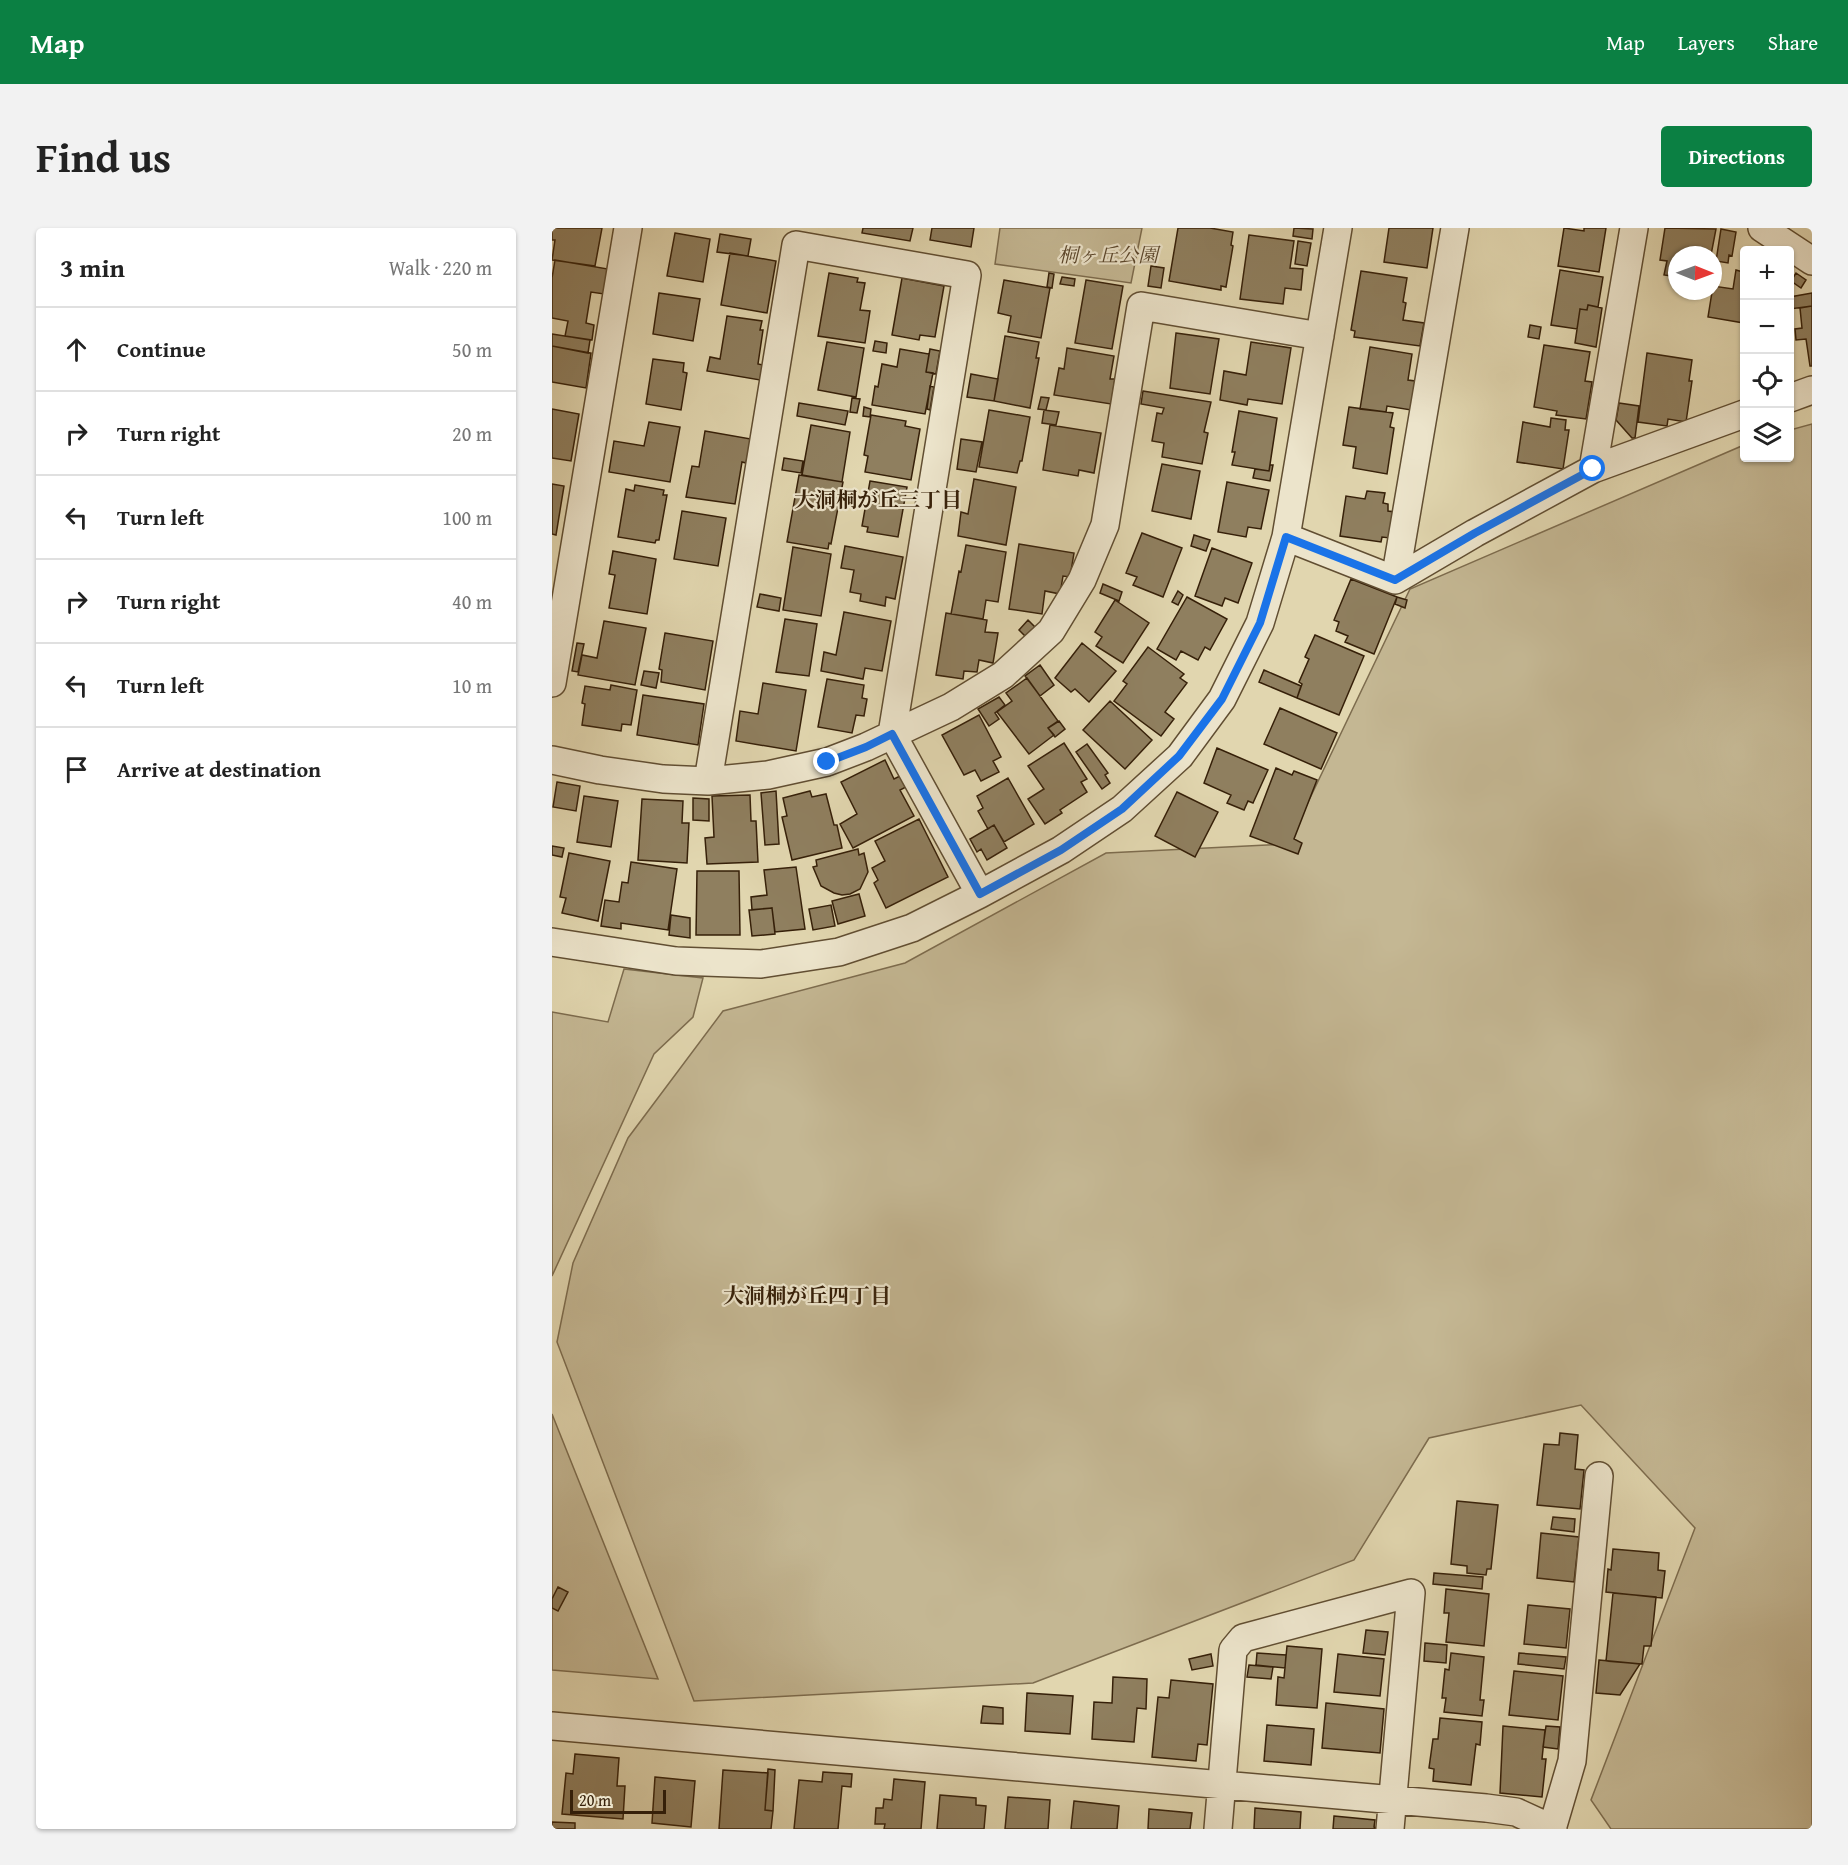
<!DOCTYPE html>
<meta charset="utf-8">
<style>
body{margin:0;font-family:"Gentium Book Plus","Noto Serif JP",serif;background:#f2f2f2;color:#222}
.controls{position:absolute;right:18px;top:18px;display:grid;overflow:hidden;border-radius:6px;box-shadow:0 2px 4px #0004}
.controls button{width:54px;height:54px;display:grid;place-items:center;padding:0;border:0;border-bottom:2px solid #e0e0e0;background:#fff;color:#222;font:30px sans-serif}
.compass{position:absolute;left:1116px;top:18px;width:54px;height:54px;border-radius:50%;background:#fff;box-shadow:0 2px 4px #0004;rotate:91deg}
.scale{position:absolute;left:18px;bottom:15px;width:96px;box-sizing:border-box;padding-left:6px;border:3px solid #362009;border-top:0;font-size:16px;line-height:21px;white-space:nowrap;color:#362009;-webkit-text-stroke:4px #ece4cb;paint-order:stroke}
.stop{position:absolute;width:18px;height:18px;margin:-14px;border:4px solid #1a73e8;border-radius:50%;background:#fff}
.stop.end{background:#1a73e8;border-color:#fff;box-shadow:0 2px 6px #0008}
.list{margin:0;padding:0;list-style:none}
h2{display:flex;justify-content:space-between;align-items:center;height:78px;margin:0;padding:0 24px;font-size:26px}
h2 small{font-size:20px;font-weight:400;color:#767676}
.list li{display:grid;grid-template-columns:39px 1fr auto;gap:18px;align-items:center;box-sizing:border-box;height:84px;padding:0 24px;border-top:2px solid #e0e0e0}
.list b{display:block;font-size:22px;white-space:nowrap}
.list em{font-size:20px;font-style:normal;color:#767676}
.icon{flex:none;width:33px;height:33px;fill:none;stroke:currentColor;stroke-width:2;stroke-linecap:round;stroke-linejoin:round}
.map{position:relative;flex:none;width:1260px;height:1601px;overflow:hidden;border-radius:6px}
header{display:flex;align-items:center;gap:36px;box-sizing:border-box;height:84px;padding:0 30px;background:#0b8043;color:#fff}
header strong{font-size:28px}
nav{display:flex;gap:33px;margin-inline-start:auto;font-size:21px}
.intro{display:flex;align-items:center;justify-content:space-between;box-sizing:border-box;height:144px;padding:0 36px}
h1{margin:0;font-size:42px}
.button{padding:15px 27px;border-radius:6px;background:#0b8043;color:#fff;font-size:21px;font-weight:700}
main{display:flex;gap:36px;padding:0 36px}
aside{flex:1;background:#fff;border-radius:6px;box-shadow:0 2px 4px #0004}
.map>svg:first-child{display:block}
</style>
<header>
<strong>Map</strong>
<nav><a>Map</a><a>Layers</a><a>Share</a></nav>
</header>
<div class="intro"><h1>Find us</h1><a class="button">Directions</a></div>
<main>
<aside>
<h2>3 min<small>Walk · 220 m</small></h2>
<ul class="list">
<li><svg class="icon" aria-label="ahead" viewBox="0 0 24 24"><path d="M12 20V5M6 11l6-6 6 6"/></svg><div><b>Continue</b></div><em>50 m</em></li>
<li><svg class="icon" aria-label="right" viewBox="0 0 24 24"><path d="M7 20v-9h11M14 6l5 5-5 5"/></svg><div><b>Turn right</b></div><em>20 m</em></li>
<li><svg class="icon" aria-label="left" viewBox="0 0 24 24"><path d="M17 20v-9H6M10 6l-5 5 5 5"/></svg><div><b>Turn left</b></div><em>100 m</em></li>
<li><svg class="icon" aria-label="right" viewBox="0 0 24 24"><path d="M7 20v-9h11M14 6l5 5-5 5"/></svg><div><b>Turn right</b></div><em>40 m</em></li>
<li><svg class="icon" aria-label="left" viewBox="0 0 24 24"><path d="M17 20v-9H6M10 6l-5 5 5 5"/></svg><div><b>Turn left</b></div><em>10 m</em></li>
<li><svg class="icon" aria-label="arrive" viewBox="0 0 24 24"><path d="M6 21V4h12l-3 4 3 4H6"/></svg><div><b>Arrive at destination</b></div></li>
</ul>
</aside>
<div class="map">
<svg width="1260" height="1601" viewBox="0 0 1260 1601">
<rect width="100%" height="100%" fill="#e1d6af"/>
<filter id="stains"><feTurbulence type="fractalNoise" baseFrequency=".00333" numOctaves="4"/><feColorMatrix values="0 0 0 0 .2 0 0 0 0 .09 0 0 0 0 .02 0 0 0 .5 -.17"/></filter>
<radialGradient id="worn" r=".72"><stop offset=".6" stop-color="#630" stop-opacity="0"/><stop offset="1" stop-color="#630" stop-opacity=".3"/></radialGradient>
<path fill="#c4b793" stroke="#7d6c4e" stroke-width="1.5" d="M448,0H590L579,55L443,36Z
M1260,196V1601H1059L1039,1572L1143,1300L1029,1177L877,1210L802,1332L481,1455L142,1473L5,1114L21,1035L76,910L171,783L353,735L554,625L736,616L858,361L1192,217V230H1238V202Z
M72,741L151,750L141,789L102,826L0,1048V784L56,794Z
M0,1186L106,1451L0,1442Z"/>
<path fill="#8f7f5f" stroke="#362009" stroke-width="1.5" d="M0,0H50L43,38L0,32L3,12H0Z
M311,0H361L358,13L310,5Z
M380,0H422L419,19L378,12Z
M626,0H658L681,4L679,17L681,18L674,59L669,58V62L617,53Z
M742,0L761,1L760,11L741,8Z
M837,0H881L875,40L832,34Z
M1012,0L1032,3V0H1054L1047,44L1006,38Z
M1113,0L1164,1L1159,27H1125V49L1112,47L1115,33L1108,32Z
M1169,1L1184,4L1180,28L1177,27L1176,35L1164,33Z
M123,5L158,11L151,54L115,48Z
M168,6L199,11L196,28L165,24Z
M697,7L742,13L738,40L751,41L749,62L733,60L731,76L688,71Z
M746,13L759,15L755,38L743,36Z
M178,25L224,33L215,85L169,77Z
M3,32L56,41L52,66L39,64L34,95L42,97L40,112L13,108L16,93L0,90V50Z
M1192,35V95L1156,89L1161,58L1181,61L1184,42L1191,44Z
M599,38L612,40L609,60L596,58Z
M1008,42L1051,49L1046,79L1036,77L1035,82L1028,81L1025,101L999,97Z
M809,43L855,50L851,74L854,75L851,92L872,95L868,118L802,109L803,103L799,102Z
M277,45L306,50L305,54L313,55L308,82L318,83L313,115L266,108Z
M497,45L502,46L500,60L495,59Z
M1244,45L1254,52L1249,60L1239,53Z
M510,49L523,51L522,58L508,56Z
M350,50L392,58L383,109L368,107L367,112L340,107Z
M452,52L498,60L489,110L456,104L459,88L446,85Z
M534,52L571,58L560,121L523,115Z
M107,65L148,71L141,113L101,106Z
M1260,65V78L1238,81V69Z
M1036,77L1050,80L1044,119L1023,115L1028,81L1035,82Z
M1260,78V138H1258L1254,111L1244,112L1243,101L1250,100L1248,80Z
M175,88L210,93L208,102H211L206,136L211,137L208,152L155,143L158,129L168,131Z
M978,97L989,99L987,111L976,109Z
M624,105L667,111L658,166L618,160Z
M0,106L38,112L36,125L0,118Z
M453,108L487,114L484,130H487L478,180L442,173Z
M323,113L335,115L334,125L321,123Z
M275,114L312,120L304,169L266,162Z
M699,114L739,120L730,176L696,171L695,177L668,172L672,143L694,147Z
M992,117L1038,124L1033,153L1040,154L1034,191L1004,187L1005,183L982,179Z
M0,118L39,125L34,160L0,154Z
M818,119L860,126L856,152L863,153L859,182L835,178L834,184L808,181Z
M515,120L562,128L558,151H563L559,176L502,167L507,140L512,141Z
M348,121L377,126L374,144L381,145L373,186L320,177L323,158L326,159L330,136L345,139Z
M378,121L388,123L384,146L374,144Z
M1095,125L1140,132L1137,153H1140L1134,194L1116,191L1115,198L1086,194Z
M101,131L132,135L131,144L135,145L129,182L94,176Z
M419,146L446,151L442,173L415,169Z
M378,158L382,159L378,182L375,181Z
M591,163L659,174L652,204L656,205L650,236L610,229L612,215L600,213L605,185L610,186L612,180L589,176Z
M489,169L497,170L494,182L486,181Z
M300,170L308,171L305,185L298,184Z
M247,175L296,183L293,197L245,188Z
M1067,175L1087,178L1083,210H1080L1064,192Z
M312,179L319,181L318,189L311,188Z
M797,179L841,185L838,199L842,200L835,246L801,240L804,219L791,217Z
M0,181L27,186L19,233L0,230Z
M437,182L478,189L470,233H468L465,245L427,239Z
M492,182L507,184L504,197L490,195Z
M687,183L725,190L717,243L680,237L683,224H680Z
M319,187L354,193L353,198L368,201L359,252L313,244L316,228L312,227Z
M999,190L1014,192L1013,202H1017L1011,241L965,234L971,194L998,199Z
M97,194L128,199L118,254L57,244L62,213L92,218Z
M259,197L298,204L290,254L250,247Z
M498,197L549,205L542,245L527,242L526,248L491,242Z
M153,203L199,211L194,235L190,234L183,276L134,269L140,238L147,239Z
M409,211L430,214L424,244L405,241Z
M232,230L251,233L249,245L230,242Z
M610,236L648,243L639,291L600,283Z
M718,237H721L718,253L701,250L703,241L717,243Z
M247,247L291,254L279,316L277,315L276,321L235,314Z
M422,251L464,259L454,317L406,308L409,284L416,286Z
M318,253L355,259L346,309L315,304L316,299L310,298Z
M675,254L717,262L709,301L696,299L694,309L666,304Z
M0,256L12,258L4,307L0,306Z
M83,257L112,262L111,267H115L107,312H104L103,315L66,309L74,261L82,263Z
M815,263L833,265L831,275L836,276V283L843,284L838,310L830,309L829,314L788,308L794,268L813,271Z
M130,283L174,290L166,338L122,331Z
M590,305L630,320L611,369L581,357L585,349L574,345Z
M642,307L658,312L654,323L639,318Z
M467,316L522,325L518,349L511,348L508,366L493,363L490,386L457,381Z
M414,317L454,324L446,374L434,372L431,391L399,386L407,343L409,344Z
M293,318L351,329L343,371L334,369L333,378L308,373L309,366L298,364L302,342L289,340Z
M241,319L279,326L269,388L231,382Z
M660,320L700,335L686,375L673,370L670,378L643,368Z
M61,323L104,331L95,386L57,380L63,347L57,346Z
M799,351L845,369L822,426L793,414L796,408L784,403L787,394L782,392Z
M551,356L570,364L567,373L548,365Z
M626,363L631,367L626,377L620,374Z
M208,366L229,370L227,383L205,379Z
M635,369L675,391L658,422L653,419L646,432L629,423L624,432L605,421Z
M845,369L855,372L853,380L843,376Z
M563,372L597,395L571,435L544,418L550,409L543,404Z
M292,384L339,393L330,443L313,440L311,451L269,443L272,424L284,427Z
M394,385L435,392L433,404L446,405L441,435L427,432L425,444L412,443L411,451L384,447Z
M233,391L265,396L257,448L224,444Z
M476,392L483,399L473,408L467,402Z
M52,393L94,400L83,457L26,447L30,427L45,430Z
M113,405L161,413L153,462L109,454L110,442L107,441Z
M763,407L812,428L787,487L745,470L750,456L747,454L757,431L753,429Z
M25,415L32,416L26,444L20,443Z
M530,415L564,443L537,474L523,461L519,464L503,450Z
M596,419L632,446L628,450L635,455L613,484L622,491L609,508L562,473L575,456L571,453Z
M488,437L502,457L488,468L473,448Z
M712,442L749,458L745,470L707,454Z
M92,443L107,445L104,460L89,457Z
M475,450L506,493L496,500L502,507L477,526L445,484L460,473L454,465Z
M275,451L312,457L310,470L315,471L312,488L304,487L300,505L266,499Z
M211,455L254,462L244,523L184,513L188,483L206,486Z
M59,457L85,462L79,497L70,496L69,503L30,497L33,476L30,475L33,458L58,462Z
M91,467L152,476L146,517L85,507Z
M447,469L453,477L443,485L447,491L437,498L426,481Z
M558,473L600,512L573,541L531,502Z
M728,480L785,505L769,541L712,516Z
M427,487L449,529L441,533L447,544L429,553L423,542L412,547L390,507Z
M507,493L513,501L503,509L496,500Z
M512,515L535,551L529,554L535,564L508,582L510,585L493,596L476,571L492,561L476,538Z
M535,516L556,545L553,547L558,555L550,561L524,524Z
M665,520L716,542L701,575L696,573L692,582L675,575L679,567L652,555Z
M333,532L342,551L348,548L354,559L348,562L362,588L301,620L288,596L305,586L289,554Z
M724,540L740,547L742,543L765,552L742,611L750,615L746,626L698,608Z
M456,550L482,596L452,614L442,597L436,601L426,583L431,580L425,568Z
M5,554L28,558L24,583L1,579Z
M224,563L227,616L213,617L209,565Z
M258,563L260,569L274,566L282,597H285L290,620L240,632L230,589L235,588L231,570Z
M625,564L666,584L643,629L603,608Z
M198,567L199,593H204L206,634L155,636L153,610L162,609L160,568Z
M32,568L66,573L59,619L25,614Z
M141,570L157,571V593L141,592Z
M90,571L131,573L130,595H137L135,635L86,632Z
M367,591L396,649L334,680L322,655L326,652L320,640L333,633L323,613Z
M442,597L455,620L435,632L429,621L425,624L418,611Z
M0,618L12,620L10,629L0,627Z
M306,621L307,627L312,625L316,644L308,661L298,666L290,667L282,665L269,658L261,639L265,638L264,632Z
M17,625L58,633L46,693L10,685L14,670L8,669Z
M79,634L125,641L116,702L69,695V701L49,698L53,672L67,674L70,654L76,655Z
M244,639L253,701L223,704L220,680L200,682L199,669L215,667L212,642Z
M145,643H187L188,707H144Z
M307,666L313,688L286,696L280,673Z
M279,677L283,698L261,702L257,681Z
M220,680L223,706L200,708L197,682Z
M119,687L138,690V710L117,707Z
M1008,1205L1026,1207L1023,1241L1032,1242L1028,1281L985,1277L992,1216L1007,1217Z
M905,1273L946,1277L939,1341H935L934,1347L915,1345V1338L899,1336Z
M1001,1289L1023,1291L1022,1304L999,1301Z
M989,1305L1027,1309L1022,1354L985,1350Z
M1061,1321L1107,1325L1106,1342L1113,1343L1110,1370L1054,1364L1056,1341L1059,1342Z
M882,1345L931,1349L930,1361L881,1356Z
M6,1359L16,1364L6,1383L0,1380V1371Z
M894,1361L937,1366L932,1418L894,1414L897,1385H892Z
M1061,1365L1104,1369L1099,1418H1092L1090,1436L1054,1433Z
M976,1377L1018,1381L1014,1420L972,1416Z
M814,1402L836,1404L833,1427L811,1425Z
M873,1415L895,1417L894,1435L872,1433Z
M735,1418L770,1421L765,1480L724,1477L726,1449L732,1450Z
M705,1425L734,1427L733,1440L704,1437Z
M899,1425L932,1429L928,1472H932L930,1488L892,1484L894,1470H890L893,1441L897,1442Z
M967,1425L1014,1429L1012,1441L966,1436Z
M659,1426L661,1438L640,1442L637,1431Z
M786,1426L832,1431L828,1468L782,1464Z
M1047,1432L1088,1436L1068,1467L1044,1465Z
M697,1437L721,1439L719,1451L695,1449Z
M962,1443L1011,1448L1006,1492L957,1487Z
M561,1449L595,1451L594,1481L585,1480L582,1514L540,1511L542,1474L560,1475Z
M619,1452L661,1456L655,1517L646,1516L644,1533L600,1529L606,1469L617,1470Z
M475,1465L521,1468L518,1506L473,1503Z
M774,1475L832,1481L828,1525L770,1520Z
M431,1478L451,1480V1496L429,1495Z
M888,1490L930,1494L928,1517L924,1516L919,1557L881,1553L882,1541L877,1540L881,1511H886Z
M715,1497L762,1501L759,1537L712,1533Z
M951,1498L993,1502L990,1531H994L990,1569L948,1565Z
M994,1498L1008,1499L1006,1521L991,1519Z
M23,1526L67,1530L65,1558H73L71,1591L10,1586L14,1545L21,1546Z
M216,1541L223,1542L221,1583L213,1582Z
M171,1542L216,1545L213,1582L221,1583L219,1601H167Z
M271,1544L300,1546L299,1559L290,1558L286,1601H242L247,1552L270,1554Z
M103,1549L143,1553L139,1599L100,1595Z
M342,1551L373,1554L369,1601H332L333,1596H323L324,1580H331L332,1571L340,1572Z
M388,1567L424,1570V1577L434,1578L432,1601H385Z
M456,1569L498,1572L496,1601H453Z
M522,1573L567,1578L565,1601H519Z
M703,1580L749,1584L748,1601H702Z
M597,1581L640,1585L638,1601H596Z
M782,1588L823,1592L822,1599L827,1601H781Z
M0,1594L23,1595V1601H0Z"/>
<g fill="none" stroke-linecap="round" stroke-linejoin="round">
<defs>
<path id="minor" d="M1210,0L1260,33
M1238,170L1260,162
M1041,241L1082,0
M734,309L843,352L923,305L1041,241L1192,186
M843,352L903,0
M0,455L76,0
M0,532L48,542L111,551L156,553L216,547L275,534L314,519L399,479L451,447L499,403L530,352L553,297L589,78L768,108
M156,553L244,17L415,47L340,506L428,666
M0,714L124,733L209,736L287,724L360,700L428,666L509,622L570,581L628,528L670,471L708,395L734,309L786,0
M0,1498L934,1580L964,1584L1001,1601
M666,1601L681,1422L691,1410L859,1365L838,1601
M1000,1601L1020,1533L1047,1248"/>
</defs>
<use href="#minor" stroke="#614e32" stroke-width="30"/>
<use href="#minor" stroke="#ece4cb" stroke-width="27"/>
</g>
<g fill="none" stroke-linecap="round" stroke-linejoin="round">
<path stroke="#1a73e8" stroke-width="8" d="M275,534L314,519L340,506L428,666L509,622L570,581L627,528L670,471L708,395L734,309L843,352L923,305L1041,241"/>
</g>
<g text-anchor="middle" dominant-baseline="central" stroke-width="4.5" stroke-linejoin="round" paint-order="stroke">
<g font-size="20" font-style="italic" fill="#5a462c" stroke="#ece4cb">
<text x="556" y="26">桐ヶ丘公園</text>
</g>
<g font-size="21" font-weight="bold" fill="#362009" stroke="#ece4cb">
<text x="326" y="271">大洞桐が丘三丁目</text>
<text x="255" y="1067">大洞桐が丘四丁目</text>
</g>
</g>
<rect width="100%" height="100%" filter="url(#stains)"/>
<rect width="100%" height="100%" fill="url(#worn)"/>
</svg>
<div class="controls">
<button>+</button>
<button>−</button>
<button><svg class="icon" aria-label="locate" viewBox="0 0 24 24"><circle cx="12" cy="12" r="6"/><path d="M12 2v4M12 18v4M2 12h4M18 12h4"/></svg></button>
<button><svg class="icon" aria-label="layers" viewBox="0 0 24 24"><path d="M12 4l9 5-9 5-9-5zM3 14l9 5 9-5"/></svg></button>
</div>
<svg class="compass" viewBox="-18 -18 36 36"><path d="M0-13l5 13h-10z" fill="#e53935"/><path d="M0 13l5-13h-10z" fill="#767676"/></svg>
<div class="scale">20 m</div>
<div class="stop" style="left:1041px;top:241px"></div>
<div class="stop end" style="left:275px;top:534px"></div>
</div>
</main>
